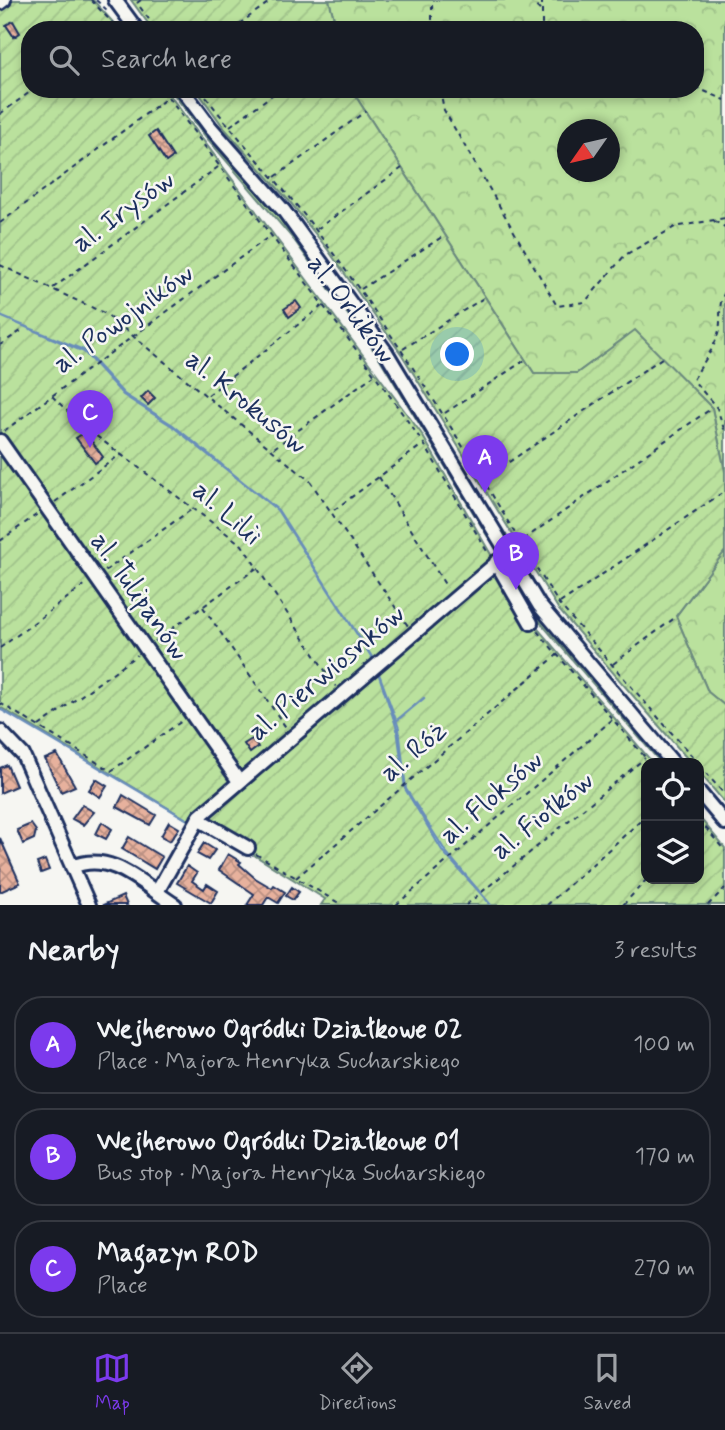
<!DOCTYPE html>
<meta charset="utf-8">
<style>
body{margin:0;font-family:Mynerve,sans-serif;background:#242831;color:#f1f3f6}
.controls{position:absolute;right:21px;bottom:21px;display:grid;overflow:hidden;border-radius:14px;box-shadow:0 4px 10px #0003}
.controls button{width:63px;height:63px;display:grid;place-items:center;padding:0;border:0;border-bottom:2px solid #363941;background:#171b24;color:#f1f3f6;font:35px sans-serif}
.compass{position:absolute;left:557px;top:119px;width:63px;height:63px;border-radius:50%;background:#171b24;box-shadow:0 4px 10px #0003;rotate:236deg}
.you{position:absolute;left:458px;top:355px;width:24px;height:24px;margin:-18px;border:5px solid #fff;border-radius:50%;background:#1a73e8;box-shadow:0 0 0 10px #1a73e833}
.badge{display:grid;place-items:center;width:46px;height:46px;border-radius:50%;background:#7c3aed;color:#fff;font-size:23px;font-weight:700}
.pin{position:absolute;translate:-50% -58px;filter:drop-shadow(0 2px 4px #0008)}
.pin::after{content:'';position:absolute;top:37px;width:24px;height:21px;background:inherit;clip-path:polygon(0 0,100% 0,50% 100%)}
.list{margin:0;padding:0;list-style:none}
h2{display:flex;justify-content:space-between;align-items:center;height:91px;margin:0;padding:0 28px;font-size:30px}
h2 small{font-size:23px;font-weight:400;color:#9ea1a6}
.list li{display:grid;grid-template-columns:46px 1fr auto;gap:21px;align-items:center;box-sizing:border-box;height:98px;margin:0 14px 14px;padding:0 14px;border:2px solid #363941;border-radius:28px}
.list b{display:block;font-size:26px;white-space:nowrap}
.list p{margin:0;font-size:23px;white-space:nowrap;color:#9ea1a6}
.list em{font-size:23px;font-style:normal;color:#9ea1a6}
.icon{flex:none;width:38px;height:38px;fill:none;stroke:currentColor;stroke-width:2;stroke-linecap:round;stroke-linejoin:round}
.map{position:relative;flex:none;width:725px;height:905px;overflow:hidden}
.search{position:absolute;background:#171b24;box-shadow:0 4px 10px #0003;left:21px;right:21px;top:21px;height:77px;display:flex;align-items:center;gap:18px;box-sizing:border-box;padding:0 24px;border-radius:28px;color:#9ea1a6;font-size:26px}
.sheet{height:427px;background:#171b24}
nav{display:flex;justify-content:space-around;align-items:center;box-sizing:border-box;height:98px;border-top:2px solid #363941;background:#171b24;font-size:19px;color:#9ea1a6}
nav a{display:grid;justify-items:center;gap:4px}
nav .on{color:#7c3aed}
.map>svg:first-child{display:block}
</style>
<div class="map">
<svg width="725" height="905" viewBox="0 0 725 905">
<defs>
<pattern id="grass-dots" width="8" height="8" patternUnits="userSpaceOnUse" patternTransform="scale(1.75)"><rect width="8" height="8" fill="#bae19d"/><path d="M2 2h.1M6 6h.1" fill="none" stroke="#9fc18a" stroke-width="1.8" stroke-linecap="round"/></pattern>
<pattern id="forest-crowns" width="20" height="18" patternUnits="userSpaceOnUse" patternTransform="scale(1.75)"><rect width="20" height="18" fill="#bae19d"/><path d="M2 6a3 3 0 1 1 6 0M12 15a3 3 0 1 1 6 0" fill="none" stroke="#9fc18a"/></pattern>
<pattern id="garden-furrows" width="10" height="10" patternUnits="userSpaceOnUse" patternTransform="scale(1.75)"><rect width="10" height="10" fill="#bae19d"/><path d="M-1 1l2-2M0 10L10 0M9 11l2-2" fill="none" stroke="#9fc18a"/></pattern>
<pattern id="water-rules" width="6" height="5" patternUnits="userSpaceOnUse" patternTransform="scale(1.75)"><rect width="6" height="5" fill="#9bccf7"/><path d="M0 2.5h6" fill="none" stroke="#7ea6cb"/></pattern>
<pattern id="building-cross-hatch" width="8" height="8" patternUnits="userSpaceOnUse" patternTransform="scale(1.75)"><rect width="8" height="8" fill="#e7b19d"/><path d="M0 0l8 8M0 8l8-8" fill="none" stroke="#ba9083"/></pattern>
</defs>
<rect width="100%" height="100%" fill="#f6f6f2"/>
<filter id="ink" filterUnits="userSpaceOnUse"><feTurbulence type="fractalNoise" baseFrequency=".0143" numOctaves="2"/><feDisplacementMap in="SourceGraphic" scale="14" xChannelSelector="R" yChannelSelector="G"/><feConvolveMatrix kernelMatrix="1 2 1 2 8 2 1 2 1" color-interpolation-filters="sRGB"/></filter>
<g filter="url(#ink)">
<path fill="url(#grass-dots)" stroke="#6a887e" stroke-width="2" d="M170,89H175C209,134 249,175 284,220C361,320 426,428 491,536L488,537L380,359L294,240L205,136Z
M528,608L543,618L667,763H661Z"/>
<path fill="url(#forest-crowns)" stroke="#6a887e" stroke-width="2" fill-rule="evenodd" d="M329,0H725V472L712,408L635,331L577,373H534L351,89H695V30H337ZM568,130H610V172H568Z
M725,551V706L708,692L676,616Z"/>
<path fill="url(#garden-furrows)" stroke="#6a887e" stroke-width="2" d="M0,0H93L120,30H30V89H165L421,433L493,558L188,820L0,707Z
M131,0H329L337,30H153Z
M196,89H351L534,373H577L635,330L712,408L725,472V551L676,616L708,692L725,706V803L699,772V763H691L559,610L402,355L328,250L290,202L225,129Z
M495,569L532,622L653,763H646V879H699V817L725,848V905H321L325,899L246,850L202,817Z"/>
<path fill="url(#water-rules)" stroke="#688dba" stroke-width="2" d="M0,316L84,350L124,394L173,425L278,510L374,660L399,728L406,789L446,852L491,905L443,852L405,789L397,729L374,661L277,510L172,426L123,395L84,352Z"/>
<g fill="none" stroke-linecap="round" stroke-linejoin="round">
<path stroke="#688dba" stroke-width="2.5" d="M0,709L188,820
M396,721L424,698"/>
</g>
<path fill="url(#building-cross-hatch)" stroke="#1b2f5e" stroke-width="2" d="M13,21L20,33L14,37L6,25Z
M156,131L173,157L166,162L149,136Z
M296,301L301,308L289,317L284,309Z
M148,391L155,398L148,405L141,398Z
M85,432L103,457L95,463L76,438Z
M252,739L258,747L250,753L244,744Z
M57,754L75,786L61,792L45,759Z
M7,765L16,786L0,793V768Z
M96,779L107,786L100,797L89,790Z
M123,795L156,815L150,825L117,807Z
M82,805L94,812L83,825L72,819Z
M102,822L112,829L106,839L96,834Z
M169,822L179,828L170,841L161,836Z
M31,824L36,831L34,839L23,844L17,830Z
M129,837L162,857L155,869L122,849Z
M0,838L20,883L0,892Z
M204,843L215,850L208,860L197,854Z
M228,854L241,862L239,864L255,878L272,888L274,885L285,892L278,903L268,897L263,905H247L254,894L219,870Z
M45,860L49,870L41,873L37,863Z
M187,866L197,873L192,881L204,889L207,884L218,891L211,903L177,883Z
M292,887L299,892L293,900L286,896Z
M123,896L127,905H103Z"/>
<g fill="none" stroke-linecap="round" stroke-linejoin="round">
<defs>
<path id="minor" d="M115,0L137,30
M0,3L4,0
M182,89L211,128L284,211L386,352L539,605L673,763
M0,441L238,780
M496,562L531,623
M0,731L23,755L89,905
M699,792L725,823
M198,819L248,848
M72,867C112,850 143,885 175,905
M157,892L200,816L507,554"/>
</defs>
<use href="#minor" stroke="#1b2f5e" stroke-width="18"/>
<path stroke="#1b2f5e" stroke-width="2" stroke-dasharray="5 5" stroke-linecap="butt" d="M91,0L119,30
M96,0L108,11
M141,0L137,3L157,30
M529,0L541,11
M542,0V30
M231,30L272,0
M432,30V0
M695,87L725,100
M162,89L375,375L424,444L488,553
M200,89C236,138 279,181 315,229C391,329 457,434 520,542L712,408
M440,89L444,110L557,306L585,302L625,255L675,227L725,218
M0,114L34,89
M230,126L280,89
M275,177L366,111
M714,221L725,227
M0,223L167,98
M317,229L402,168
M0,265L106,314L310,481L408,626
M53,288L218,167
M361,289L445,235
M725,292C717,306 722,316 719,330C715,349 702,363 693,380L717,408L725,432
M0,345L24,329
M403,349L485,297
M208,395L322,306
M52,396L83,426L242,545L336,687
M445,413L525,360
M4,431L270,236
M274,448L374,375
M379,477L447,588
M484,479L662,358
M55,502L121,454
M334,510L422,445
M0,541L39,513
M521,543L559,604L698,763
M105,571L192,509
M560,603L725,491
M203,607L287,729
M537,631L650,763
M155,641L258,567
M0,648L86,584
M613,664L676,617
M0,703L111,771L182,721
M39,726L137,655
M699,765L725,795
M699,820L725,851
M256,854L342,905
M296,878L557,655
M396,905L612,720
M466,905L645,758
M547,905L646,816
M623,905L647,879
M708,905L725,888"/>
<use href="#minor" stroke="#f6f6f2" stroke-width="12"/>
</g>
</g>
<g text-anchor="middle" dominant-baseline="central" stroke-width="5" stroke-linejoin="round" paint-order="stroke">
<g font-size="28" fill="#1b2f5e" stroke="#f6f6f2">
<text transform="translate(124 212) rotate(-36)">al. Irysów</text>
<text transform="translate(351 310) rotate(53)">al. Orlików</text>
<text transform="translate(124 319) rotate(-36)">al. Powojników</text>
<text transform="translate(246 403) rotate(39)">al. Krokusów</text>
<text transform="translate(227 514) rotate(41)">al. Lilii</text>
<text transform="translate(139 597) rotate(55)">al. Tulipanów</text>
<text transform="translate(327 673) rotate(-40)">al. Pierwiosnków</text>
<text transform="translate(414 752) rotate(-40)">al. Róż</text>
<text transform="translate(492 798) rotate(-41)">al. Floksów</text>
<text transform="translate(543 816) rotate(-39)">al. Fiołków</text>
</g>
</g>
</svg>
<div class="controls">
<button><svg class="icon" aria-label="locate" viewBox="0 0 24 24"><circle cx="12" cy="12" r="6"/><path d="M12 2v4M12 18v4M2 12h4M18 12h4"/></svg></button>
<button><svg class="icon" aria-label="layers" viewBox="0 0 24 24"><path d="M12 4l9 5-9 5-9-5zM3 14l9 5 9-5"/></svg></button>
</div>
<svg class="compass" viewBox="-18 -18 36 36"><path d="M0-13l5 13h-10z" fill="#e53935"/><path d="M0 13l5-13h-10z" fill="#9ea1a6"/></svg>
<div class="you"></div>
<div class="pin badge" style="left:485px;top:493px">A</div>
<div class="pin badge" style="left:516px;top:590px">B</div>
<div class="pin badge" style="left:90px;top:448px">C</div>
<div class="search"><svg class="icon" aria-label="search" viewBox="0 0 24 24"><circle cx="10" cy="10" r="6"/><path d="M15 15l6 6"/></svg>Search here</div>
</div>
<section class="sheet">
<h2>Nearby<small>3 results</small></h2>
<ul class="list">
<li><span class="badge">A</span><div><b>Wejherowo Ogródki Działkowe 02</b><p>Place · Majora Henryka Sucharskiego</p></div><em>100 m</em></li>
<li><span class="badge">B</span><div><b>Wejherowo Ogródki Działkowe 01</b><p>Bus stop · Majora Henryka Sucharskiego</p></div><em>170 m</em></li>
<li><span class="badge">C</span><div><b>Magazyn ROD</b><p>Place</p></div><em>270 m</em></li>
</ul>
</section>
<nav>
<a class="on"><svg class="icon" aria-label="map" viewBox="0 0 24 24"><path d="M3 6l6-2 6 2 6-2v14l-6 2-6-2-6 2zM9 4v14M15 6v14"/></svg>Map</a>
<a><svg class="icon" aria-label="directions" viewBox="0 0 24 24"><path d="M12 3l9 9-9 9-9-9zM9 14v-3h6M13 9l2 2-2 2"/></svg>Directions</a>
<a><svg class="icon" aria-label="saved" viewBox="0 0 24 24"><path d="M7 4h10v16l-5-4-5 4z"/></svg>Saved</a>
</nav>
